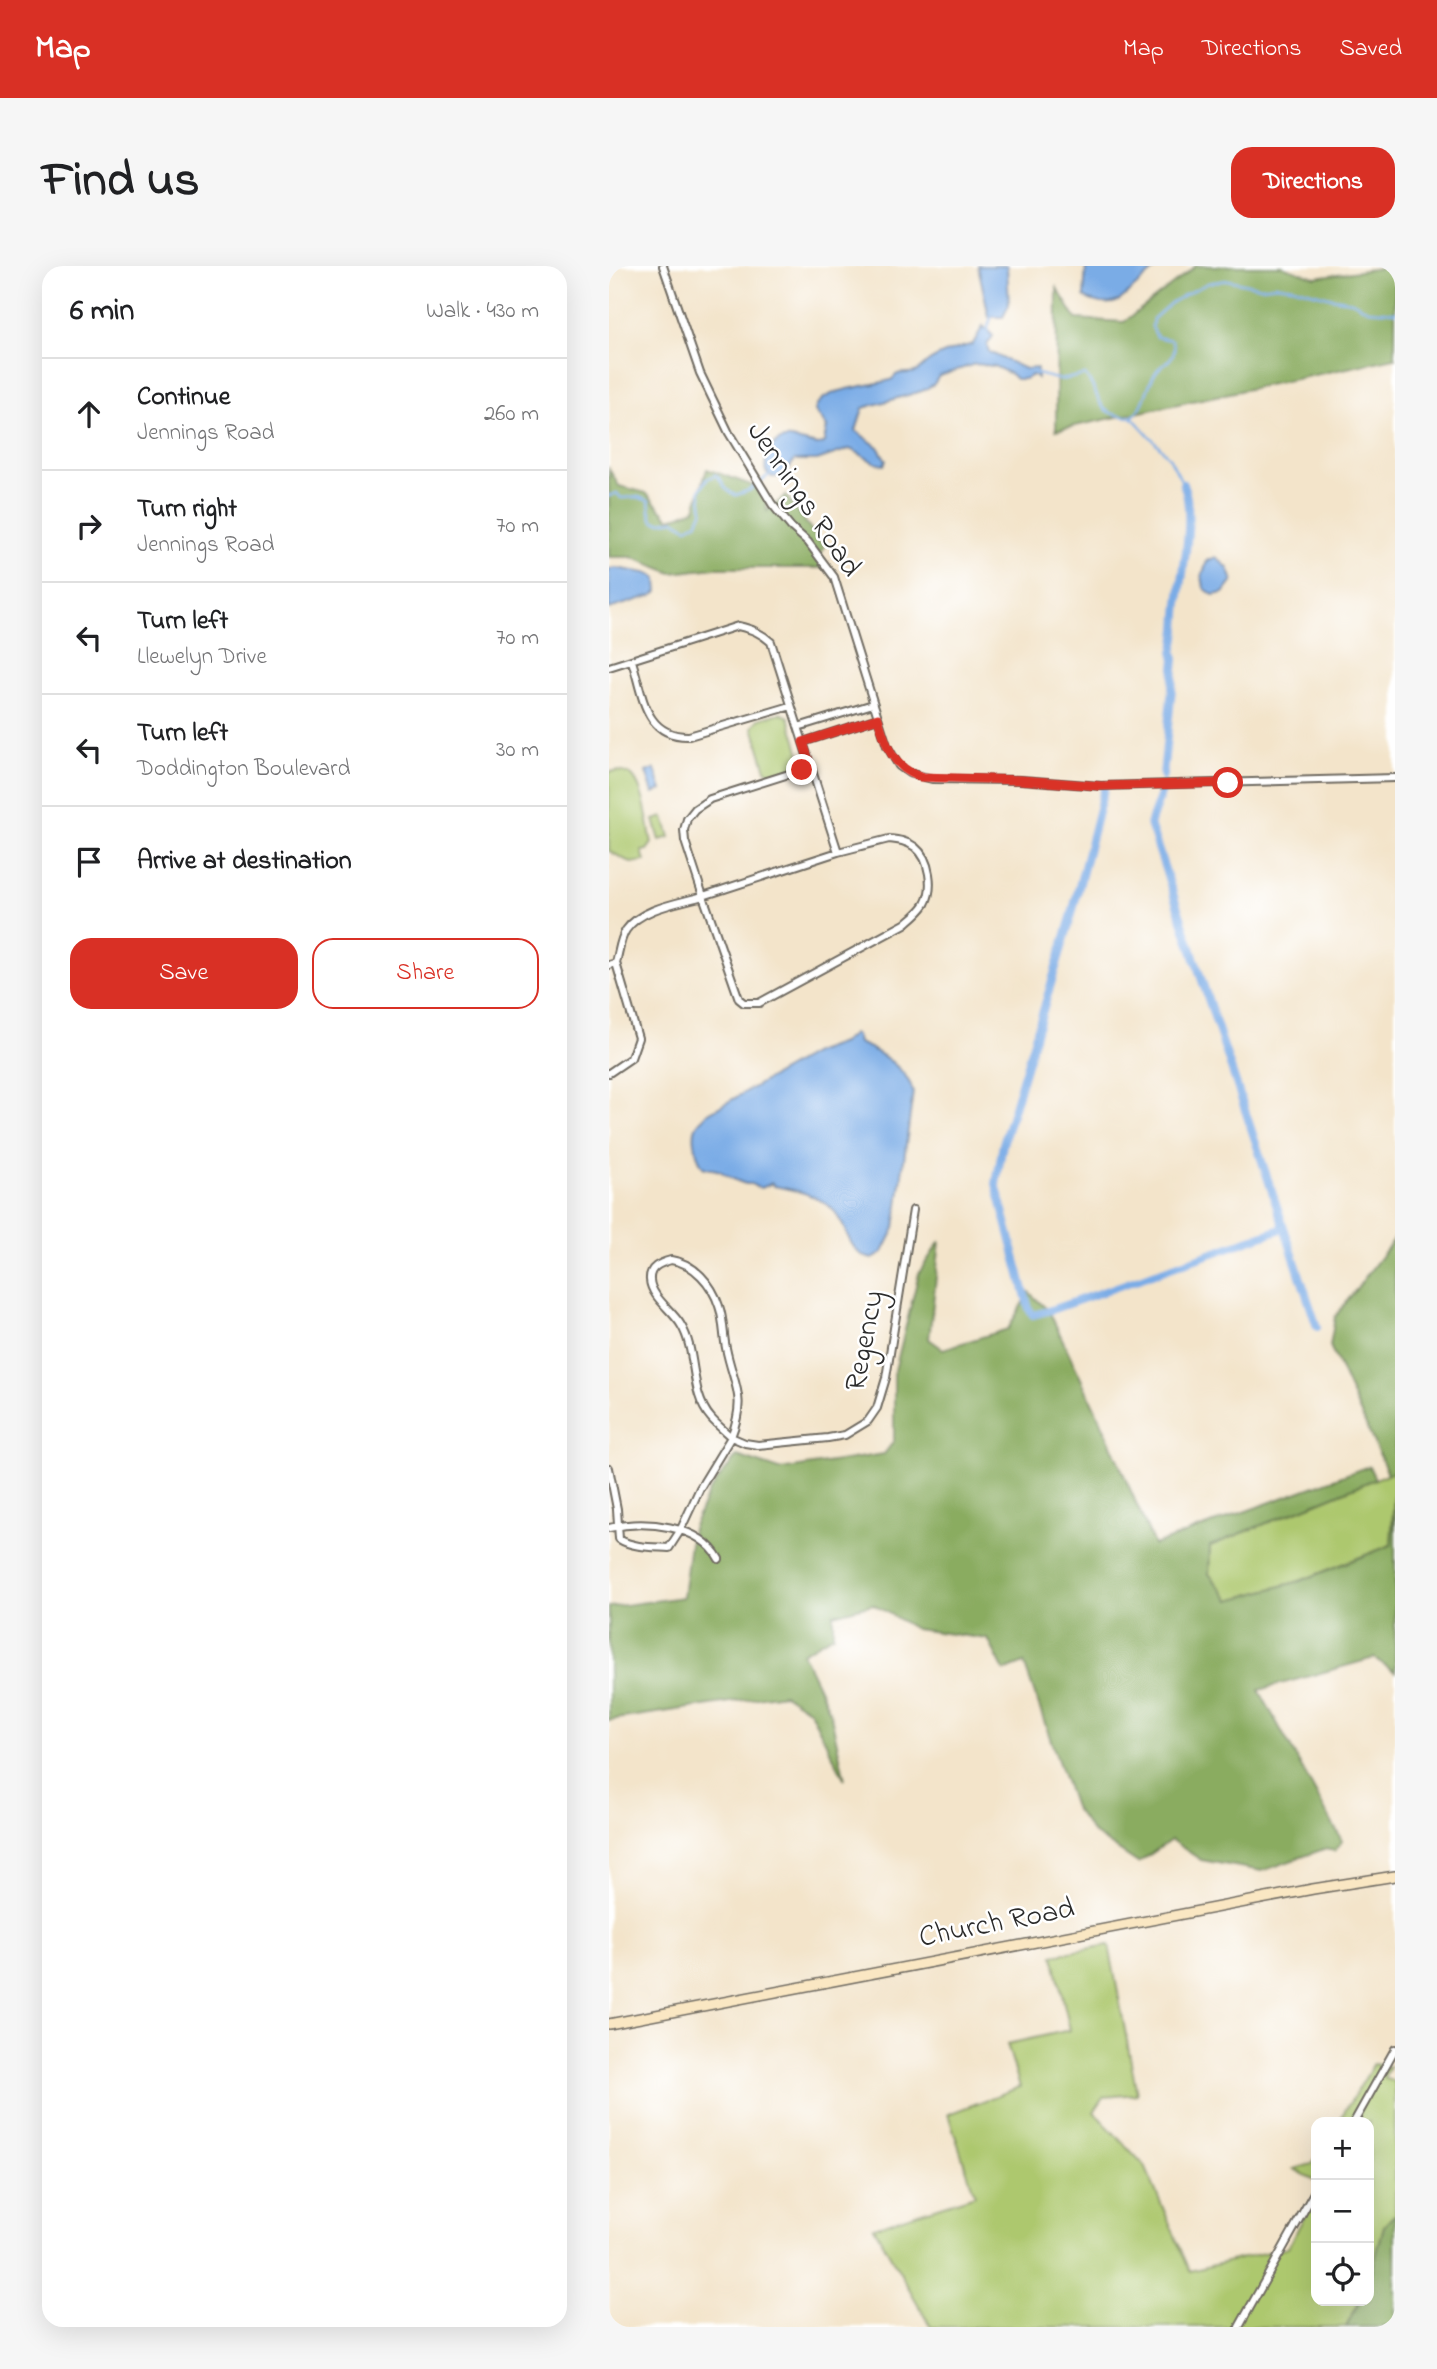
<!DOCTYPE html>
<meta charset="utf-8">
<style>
body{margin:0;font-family:"Indie Flower",sans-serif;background:#f6f6f6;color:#202124}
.controls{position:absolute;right:21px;bottom:21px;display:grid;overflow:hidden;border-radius:14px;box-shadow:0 7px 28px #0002}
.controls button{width:63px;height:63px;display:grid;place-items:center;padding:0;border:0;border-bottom:2px solid #e0e0e0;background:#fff;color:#202124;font:35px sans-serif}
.stop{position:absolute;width:21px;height:21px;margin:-16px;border:5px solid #d93025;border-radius:50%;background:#fff}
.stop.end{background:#d93025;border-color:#fff;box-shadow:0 2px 7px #0008}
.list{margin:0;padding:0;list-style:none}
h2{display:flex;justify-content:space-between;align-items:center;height:91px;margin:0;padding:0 28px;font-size:30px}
h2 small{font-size:23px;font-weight:400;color:#757577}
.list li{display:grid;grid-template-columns:46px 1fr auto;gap:21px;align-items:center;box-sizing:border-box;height:112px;padding:0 28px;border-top:2px solid #e0e0e0}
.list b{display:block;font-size:26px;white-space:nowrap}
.list p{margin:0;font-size:23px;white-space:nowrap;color:#757577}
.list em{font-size:23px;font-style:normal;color:#757577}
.actions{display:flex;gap:14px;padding:21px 28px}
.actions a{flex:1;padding:16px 0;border:2px solid #d93025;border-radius:21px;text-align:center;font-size:24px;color:#d93025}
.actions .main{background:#d93025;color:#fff}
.icon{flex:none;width:38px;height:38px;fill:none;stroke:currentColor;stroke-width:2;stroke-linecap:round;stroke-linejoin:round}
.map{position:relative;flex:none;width:786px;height:2061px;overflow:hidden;border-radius:21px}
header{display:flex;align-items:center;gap:42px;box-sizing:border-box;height:98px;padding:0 35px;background:#d93025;color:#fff}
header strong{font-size:33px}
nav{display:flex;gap:38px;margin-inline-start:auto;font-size:24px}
.intro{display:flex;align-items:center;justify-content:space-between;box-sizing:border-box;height:168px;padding:0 42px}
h1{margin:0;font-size:49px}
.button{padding:18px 32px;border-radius:21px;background:#d93025;color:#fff;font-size:24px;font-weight:700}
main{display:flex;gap:42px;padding:0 42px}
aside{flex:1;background:#fff;border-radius:21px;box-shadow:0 7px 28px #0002}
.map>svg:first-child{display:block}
</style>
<header>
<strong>Map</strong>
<nav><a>Map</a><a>Directions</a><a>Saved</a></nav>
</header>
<div class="intro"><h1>Find us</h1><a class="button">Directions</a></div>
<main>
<aside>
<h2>6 min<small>Walk · 430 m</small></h2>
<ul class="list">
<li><svg class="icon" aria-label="ahead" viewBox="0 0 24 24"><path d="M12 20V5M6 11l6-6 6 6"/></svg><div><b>Continue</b><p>Jennings Road</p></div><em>260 m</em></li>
<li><svg class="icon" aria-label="right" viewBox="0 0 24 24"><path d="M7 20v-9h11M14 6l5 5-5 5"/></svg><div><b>Turn right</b><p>Jennings Road</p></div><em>70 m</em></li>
<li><svg class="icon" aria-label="left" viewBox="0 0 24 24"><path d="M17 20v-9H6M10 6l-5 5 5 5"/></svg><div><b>Turn left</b><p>Llewelyn Drive</p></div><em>70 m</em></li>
<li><svg class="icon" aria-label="left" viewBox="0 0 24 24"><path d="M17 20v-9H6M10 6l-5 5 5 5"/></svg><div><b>Turn left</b><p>Doddington Boulevard</p></div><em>30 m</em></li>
<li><svg class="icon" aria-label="arrive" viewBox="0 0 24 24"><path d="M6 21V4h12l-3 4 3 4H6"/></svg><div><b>Arrive at destination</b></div></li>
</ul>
<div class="actions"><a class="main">Save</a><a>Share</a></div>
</aside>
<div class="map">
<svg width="786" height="2061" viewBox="0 0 786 2061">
<rect width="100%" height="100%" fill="#fff"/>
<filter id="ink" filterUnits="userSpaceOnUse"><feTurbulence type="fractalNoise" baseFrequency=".0143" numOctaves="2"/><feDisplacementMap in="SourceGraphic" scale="14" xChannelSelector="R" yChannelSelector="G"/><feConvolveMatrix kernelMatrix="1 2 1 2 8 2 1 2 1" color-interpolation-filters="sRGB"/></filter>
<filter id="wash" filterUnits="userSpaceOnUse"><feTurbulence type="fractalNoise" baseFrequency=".00686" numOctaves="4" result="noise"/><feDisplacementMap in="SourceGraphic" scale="28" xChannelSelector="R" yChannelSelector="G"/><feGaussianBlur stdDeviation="1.57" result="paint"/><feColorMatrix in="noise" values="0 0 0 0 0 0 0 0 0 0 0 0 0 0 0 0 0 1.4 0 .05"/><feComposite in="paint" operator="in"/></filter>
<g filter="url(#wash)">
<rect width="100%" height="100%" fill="#f3e4ca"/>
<path fill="#adc86e" stroke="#6c7a4c" stroke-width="2" d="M171,447L180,451L193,495L187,502L163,508L157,504L144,461L150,453Z
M8,505C13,506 19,506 24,511C36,524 39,560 43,577L38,584L33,585L36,595L22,597L0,585V506Z
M55,551L61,571L51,574L45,554Z
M786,1205L782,1279L691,1315L621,1334L600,1308L601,1280Z
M500,1679L528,1828L495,1831L485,1846L536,1900L581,2005L679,1981L707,1929V2035H751L737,2061H322L265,1961L366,1929L339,1848L411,1821L398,1778L461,1764L444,1689Z
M765,1798L781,1801L775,1812L786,1816V1948L775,1960L760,2017V1856H729Z
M707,1891V1915L685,1903L703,1898Z"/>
<path fill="#8aac61" stroke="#5a6c46" stroke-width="2" d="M587,0H673L706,11L786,0V92L447,164L448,22L467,53L515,56Z
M0,203L10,220L37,227L61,253L86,243L98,203L156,224L158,245L177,230L215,281L211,291L219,302H106L63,307L22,291H0Z
M786,972V1205L779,1208L721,1080L726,1051Z
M331,975L320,1073L334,1083L399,1063L420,1026L440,1045L492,1155L545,1279L760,1200L766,1213L601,1280L600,1308L621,1334L691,1315L782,1279L786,1236V1406L765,1392L650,1424L733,1575L726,1585L715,1583L653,1605L592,1594L562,1574L529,1597L484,1567L465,1541L415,1397L395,1405L379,1373L306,1363L264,1338L224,1348V1369L193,1387L221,1445L236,1514L201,1445L175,1428L0,1454V1341L74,1331L83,1262L100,1225L128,1190L171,1204L275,1188L285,1175V1108L310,1007Z
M786,1948V2061H737L751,2035H760V2017L775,1960Z"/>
<path fill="#7aace6" stroke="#526c88" stroke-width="2" d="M369,0H398L400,39L394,51H380Z
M477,0H550L510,35C499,40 485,37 475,31Z
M374,60L384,70L378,79L380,86L416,103L428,102V112L423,109L416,113H407L402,108L385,100L366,98L330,110L325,118L313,125L254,142L247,165L269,181L277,194L275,199C263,199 252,186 240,183L208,194H186C177,203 182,211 163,211L157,206C154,192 164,171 181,173C190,174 200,178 210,179L215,176L218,161L206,145C209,121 263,121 281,114C286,112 285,109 289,108C294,106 301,108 306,106C312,104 314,99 319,96C331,87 349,82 364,78Z
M607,291L619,302L624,315L615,327L604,329L595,322L593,310L598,295Z
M7,302L42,308L48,313L49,325L44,329L0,343V303Z
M46,503L53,524L44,527L37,506Z
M244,768L247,769L249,777C270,785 299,803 304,826L286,962L274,986L264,993C238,989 239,958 223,943C208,928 185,924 165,920L163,917C153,922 152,924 142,918C132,919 119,910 111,905C107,903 99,903 94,901C88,893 82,869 88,859C90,855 94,853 96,849L205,787L233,777Z"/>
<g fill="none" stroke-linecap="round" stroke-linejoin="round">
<path stroke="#7aace6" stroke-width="2.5" d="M378,65L383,48
M425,107L451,114L476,109C496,133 483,149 523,151
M523,151C537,141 537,120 547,106C552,98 563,96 565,85C566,80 565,79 563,74L548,71L543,61L544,53L563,36L579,27L599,17L619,14L652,21L667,19L684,21L723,32L743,35L759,44L786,46
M523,151L560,191L574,218
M0,230L8,227L12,232L29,231L40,235C42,258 43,258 65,254L78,262L88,257L94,244L91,224L98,213L106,209C115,213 114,226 127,229L141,224L160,209
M553,525L554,509"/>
<path stroke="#7aace6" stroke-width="8" d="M554,509L566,393L564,386C569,371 568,353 570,337C573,306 587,246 574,218
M495,523L463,648L394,878L387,918L420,1043L424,1049L439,1045L675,962
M553,525L541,558L708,1061"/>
</g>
</g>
<g filter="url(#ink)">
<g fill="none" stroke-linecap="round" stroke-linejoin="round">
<defs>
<path id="minor" d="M54,0L91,107L120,167L163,238L182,261L199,276L225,311L278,480L290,500L300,507L323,513L412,514L492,520L786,512
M23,395C34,429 35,471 80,470L182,440
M0,401L129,360C143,363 152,367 162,376L229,586
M189,461L264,438
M194,476L269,452
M280,573C289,574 298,575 306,581C321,593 325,622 316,638C311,646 303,652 296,658L150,737H135L130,733L94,630L229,586Z
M0,699L7,697C10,686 11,673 17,664C32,642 70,637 94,630L76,575L75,564L78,553L86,543L101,533L202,501
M0,807L22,792L29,772L7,697
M62,994C85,997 103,1018 110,1040C115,1054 114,1068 117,1082C125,1121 138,1130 122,1171C116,1165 108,1159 102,1152C80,1127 89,1087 72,1059C64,1045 42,1031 41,1014C40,1001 51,997 62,994Z
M0,1202L8,1243L10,1273C24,1282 44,1281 60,1282L71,1265L91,1222L122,1171L136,1177L149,1179L219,1172L236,1169L259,1155L268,1142L277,1112L304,944
M0,1262C35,1254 91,1258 110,1293
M745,1856L786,1783
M630,2061L707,1923"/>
<path id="secondary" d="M0,1758L704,1623L786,1610"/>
</defs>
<use href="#minor" stroke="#716c63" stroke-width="10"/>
<use href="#secondary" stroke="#716c63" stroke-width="12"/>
<use href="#minor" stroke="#fff" stroke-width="6"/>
<use href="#secondary" stroke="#fae7c3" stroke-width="9"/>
</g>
</g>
<g fill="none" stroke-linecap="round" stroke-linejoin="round" filter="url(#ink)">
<path stroke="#d93025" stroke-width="9" d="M193,504L202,501L194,476L269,452C277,479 283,501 311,511L412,514L492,520L619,517"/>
</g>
<g text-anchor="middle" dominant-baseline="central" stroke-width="5" stroke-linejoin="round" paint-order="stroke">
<g font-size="30" fill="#2b2b2b" stroke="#fff">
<text transform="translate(194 234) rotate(56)">Jennings Road</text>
<text transform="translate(257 1075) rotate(-79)">Regency</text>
<text transform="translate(388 1658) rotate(-11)">Church Road</text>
</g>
</g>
</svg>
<div class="controls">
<button>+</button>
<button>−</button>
<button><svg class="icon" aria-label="locate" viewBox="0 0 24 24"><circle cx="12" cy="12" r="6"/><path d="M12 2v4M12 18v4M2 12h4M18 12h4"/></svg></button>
</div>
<div class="stop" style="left:619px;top:517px"></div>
<div class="stop end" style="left:193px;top:504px"></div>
</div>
</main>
